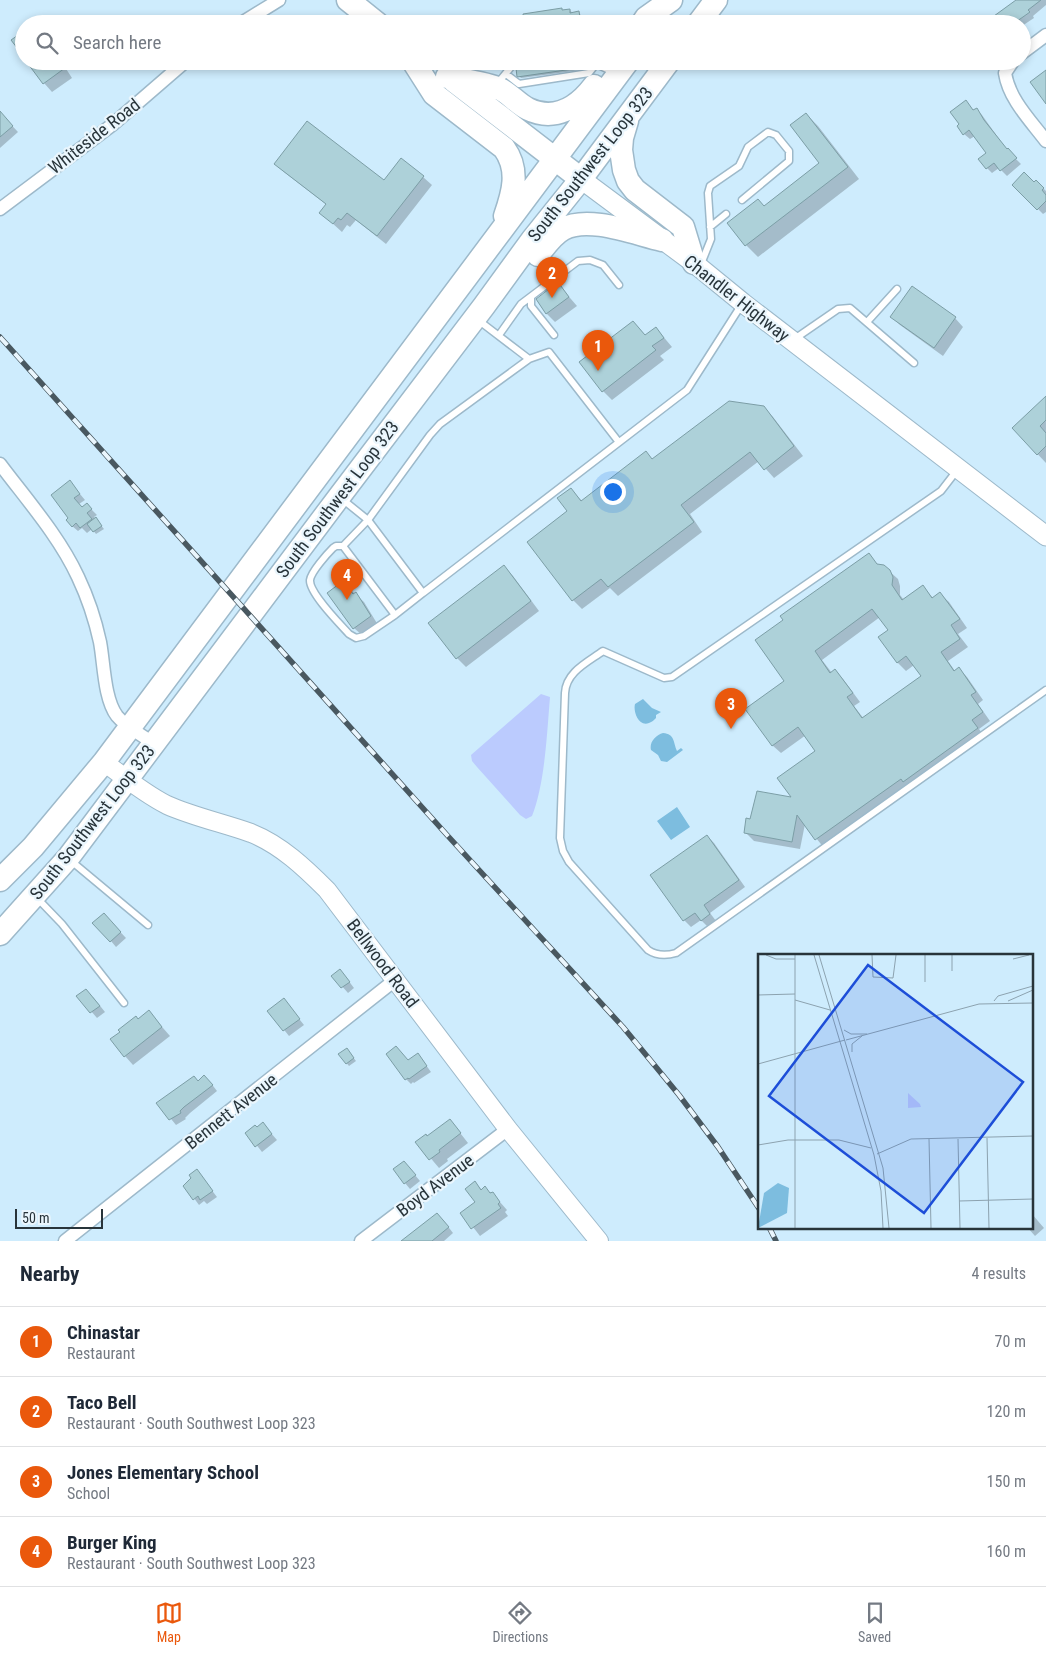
<!DOCTYPE html>
<meta charset="utf-8">
<style>
body{margin:0;font-family:"Roboto Condensed",sans-serif;background:#f6f6f7;color:#1f2937}
.scale{position:absolute;left:15px;bottom:12px;width:88px;box-sizing:border-box;padding-left:5px;border:2px solid #28343a;border-top:0;font-size:14px;line-height:18px;white-space:nowrap;color:#28343a;-webkit-text-stroke:4px #eaf6fd;paint-order:stroke}
.you{position:absolute;left:612px;top:491px;width:18px;height:18px;margin:-12px;border:4px solid #fff;border-radius:50%;background:#1a73e8;box-shadow:0 0 0 8px #1a73e833}
.badge{display:grid;place-items:center;width:32px;height:32px;border-radius:50%;background:#ea580c;color:#fff;font-size:16px;font-weight:700}
.pin{position:absolute;translate:-50% -41px;filter:drop-shadow(0 1px 2px #0008)}
.pin::after{content:'';position:absolute;top:26px;width:18px;height:15px;background:inherit;clip-path:polygon(0 0,100% 0,50% 100%)}
.list{margin:0;padding:0;list-style:none}
h2{display:flex;justify-content:space-between;align-items:center;height:65px;margin:0;padding:0 20px;font-size:21px}
h2 small{font-size:16px;font-weight:400;color:#747a83}
.list li{display:grid;grid-template-columns:32px 1fr auto;gap:15px;align-items:center;box-sizing:border-box;height:70px;padding:0 20px;border-top:1px solid #e0e1e3}
.list b{display:block;font-size:19px;white-space:nowrap}
.list p{margin:0;font-size:16px;white-space:nowrap;color:#747a83}
.list em{font-size:16px;font-style:normal;color:#747a83}
.icon{flex:none;width:28px;height:28px;fill:none;stroke:currentColor;stroke-width:2;stroke-linecap:round;stroke-linejoin:round}
.map{position:relative;flex:none;width:1046px;height:1241px;overflow:hidden}
.search{position:absolute;background:#fff;box-shadow:0 2px 8px #0003;left:15px;right:15px;top:15px;height:55px;display:flex;align-items:center;gap:12px;box-sizing:border-box;padding:0 18px;border-radius:28px;color:#747a83;font-size:19px}
.sheet{height:345px;background:#fff}
nav{display:flex;justify-content:space-around;align-items:center;box-sizing:border-box;height:70px;border-top:1px solid #e0e1e3;background:#fff;font-size:14px;color:#747a83}
nav a{display:grid;justify-items:center;gap:2px}
nav .on{color:#ea580c}
.map>svg:first-child{display:block}
</style>
<div class="map">
<svg width="1046" height="1241" viewBox="0 0 1046 1241">
<rect width="100%" height="100%" fill="#ceecfd"/>
<path fill="#7dbddf" d="M643,699L652,708L661,712L656,715V718C654,720 652,722 649,723C638,727 633,711 635,704Z
M663,733C675,734 673,742 677,751L681,748L683,750L667,762L661,761L658,755L651,750C649,742 656,735 663,733Z
M677,807L690,827L671,840L657,821Z"/>
<path fill="#bbcbfe" d="M541,694L550,697C547,732 545,784 532,816L526,819L520,815L477,767L472,761L471,755Z"/>
<path fill="#0003" fill-rule="evenodd" d="M1019,0H1046V5L1033,16L1034,18L1022,26V24H985Z
M570,10L573,14L579,13L588,24H513Z
M976,16L981,22L983,24H971L969,22Z
M28,61H61L72,78L52,92L44,83Z
M586,61L588,69L521,78L519,76L528,67L532,69Z
M966,102L974,111L976,109L982,115L1007,150L1021,164L1007,176L999,168L992,173L987,168L988,153L975,136L970,139L964,134Z
M0,113L18,132L0,148Z
M806,114L818,126L859,179L758,257L746,245L729,223L764,207L821,164Z
M275,164L384,182L423,177L432,185L386,244L356,220L350,227L347,225L342,232L321,213L327,205L284,172Z
M1036,181L1046,191V212L1043,214L1014,185L1034,183Z
M558,284L577,306L555,322L547,314L538,299Z
M892,317L955,318L963,327L943,356L900,325Z
M633,322L646,336L656,328L672,347L660,356L664,360L612,400L603,391Z
M1046,398V463L1013,428Z
M763,407L773,417L803,456L774,478L759,461L690,514L702,532L618,596L610,588L582,609L573,600L569,512L571,490L582,501L646,453L653,460Z
M70,482L85,500L79,504L83,508L87,504L92,510L97,515L94,517L104,529L96,534L92,529L87,533L82,528L78,531L72,526L69,519Z
M869,555L879,566L889,571L898,579L900,586V595L904,600L923,587L934,599L940,594L949,602L967,628L958,634L968,647L948,661L955,671L959,669L967,677L983,700L978,704L990,721L979,729L985,737L912,789L909,786L824,848L805,824L800,849L754,841L746,833L751,821L793,799L817,751L806,735L781,753L772,745L786,682L784,620ZM880,617L889,630L897,662L906,671L914,665L923,676L864,719L854,706L860,702L843,679L835,670L832,673L822,660Z
M504,567L513,576L539,611L466,667L457,658Z
M343,583L364,602L378,625L363,636L354,628Z
M707,836L714,843L745,887L710,913L716,921L708,927L701,920L691,927L684,920L651,876Z
M109,920L126,938L116,947L111,941Z
M333,976H345L354,988L348,993Z
M78,996L93,997L105,1012L97,1018Z
M284,1000L304,1025L289,1036L269,1011Z
M149,1012L170,1036L133,1065L125,1056L138,1020Z
M349,1052L356,1061L349,1066L340,1055Z
M418,1054L431,1072L414,1083L413,1082L411,1084L406,1079L408,1061Z
M198,1082H210L217,1091L190,1113L185,1118L186,1119L176,1125L158,1103Z
M450,1120L468,1143L447,1159L448,1161L439,1168L417,1142L428,1137Z
M263,1124L277,1140L262,1152L247,1133Z
M409,1168L420,1181L410,1189L405,1183Z
M197,1171L217,1197L207,1204L204,1201L199,1205L185,1186Z
M475,1183L482,1190L492,1193L507,1210L505,1212L508,1216L480,1236L462,1213L476,1202Z
M1032,1214L1044,1228L1035,1236L1027,1227H1032Z
M443,1220L453,1233L444,1241H409Z"/>
<path fill="#add1d9" stroke="#7c9ea6" fill-rule="evenodd" d="M1016,0H1041L1028,10L1030,12L1013,24H983Z
M562,8V10L570,9V13L579,11L581,24H524L523,14Z
M24,31V57L11,40Z
M26,61H60L65,68L43,84Z
M541,61H588L589,65L587,67L517,77L516,68L520,64L526,63L528,67L531,68L535,66L536,62Z
M1046,70V104L1030,82Z
M966,100L973,110L977,108L984,120L1007,149L1008,148L1017,158L1000,171L994,163L986,169L978,159L986,153L969,130L963,135L957,126L959,124L950,112Z
M0,111L13,126L0,137Z
M806,113L848,167L745,246L727,223L758,199L764,206L819,163L790,125Z
M307,121L384,180L401,158L424,176L377,236L347,213L341,220L338,218L333,224L319,213L326,204L274,164Z
M1024,172L1034,182L1036,180L1044,188L1042,190L1046,195V201L1037,210L1012,185Z
M558,282L569,297L546,314L536,299Z
M912,286L956,317L934,348L890,317Z
M633,321L645,335L656,327L664,338L652,346L656,350L602,392L579,362Z
M1046,396V420L1040,426L1046,433V446L1037,455L1012,428Z
M729,401L764,406L794,446L764,470L750,452L681,505L694,522L608,587L601,579L572,601L527,542L567,511L557,498L571,488L581,501L646,451L652,459Z
M70,480L80,494L74,498L82,507L87,503L92,509L87,513L92,519L80,528L76,523L72,527L66,520L68,518L51,495Z
M96,517L102,526L93,532L87,524Z
M869,553L877,564L884,565L890,570L893,577L892,585L902,600L923,585L932,598L940,592L960,619L951,625L960,639L941,652L954,671L959,667L976,692L971,695L983,712L972,720L978,728L903,782L901,779L815,840L797,815L792,842L744,833L746,818L750,819L757,791L791,797L777,778L815,751L798,727L772,746L745,709L784,681L755,640L783,620L780,616ZM872,609L888,630L878,637L897,663L906,656L921,676L862,718L847,697L853,693L835,669L830,673L815,651Z
M504,565L531,601L456,659L428,623Z
M343,581L353,594L356,592L371,616L353,629L327,593Z
M707,835L739,880L704,905L710,914L701,921L695,913L683,921L650,875Z
M104,913L121,932L110,942L92,923Z
M340,969L350,982L341,988L331,976Z
M86,989L100,1006L90,1013L76,996Z
M284,998L300,1019L283,1031L267,1011Z
M149,1010L162,1027L124,1057L110,1039L120,1032L118,1030L136,1016L138,1019Z
M396,1046L408,1060L418,1053L427,1066L409,1079L408,1078L405,1080L386,1054Z
M347,1048L354,1058L346,1064L338,1054Z
M204,1075L213,1085L184,1107L180,1111L181,1113L169,1120L156,1103L194,1076L198,1081Z
M450,1119L461,1133L439,1150L440,1152L429,1160L415,1142L426,1134L427,1136Z
M263,1122L272,1134L255,1147L245,1133L255,1125L257,1127Z
M404,1161L416,1175L404,1184L393,1169Z
M197,1169L213,1191L200,1200L198,1196L193,1200L183,1186L191,1178L189,1175Z
M475,1181L481,1190L485,1186L490,1193L493,1192L500,1202L498,1204L501,1208L471,1229L460,1213L475,1202L465,1189Z
M437,1213L449,1227L432,1241H401Z"/>
<g fill="none" stroke-linecap="round" stroke-linejoin="round">
<defs>
<path id="lane" d="M613,24L616,20
M531,61V63
M595,61L596,64L607,69
M506,74L519,84L589,73L596,64
M497,84L516,61
M710,227L726,214
M701,264L711,239L708,193L710,186L739,166L748,147L768,132L776,135L789,151V161L742,200
M531,297V306L554,335
M478,320L529,359
M867,322L897,289
M499,335L521,304L578,261L590,260L603,265L619,285
M793,340L838,309L850,308L914,363
M958,469L941,491L672,677L664,678L603,651C588,662 566,672 565,693L560,838L563,851L569,862L648,950C657,956 666,956 676,953L1046,690
M342,499L368,520L423,593L687,390L742,304
M343,546H336L333,548C327,554 311,572 310,580C309,593 340,624 349,634L356,638L364,636L395,615
M423,593L395,615L343,546L368,520L430,435L440,424L529,359L549,352L618,441
M70,860L148,925
M37,898L62,924L124,1003"/>
<path id="street" d="M240,24L279,0
M1022,53L1046,35
M1013,61L1005,73C1009,99 1030,120 1046,141
M0,209L112,125L186,61
M0,464C27,500 59,536 78,577C88,598 95,619 100,642C104,663 104,699 117,716C126,727 142,735 153,743
M65,1241L395,980
M361,1241L508,1129"/>
<path id="secondary" d="M104,762C124,777 145,794 167,805C194,817 223,823 251,833C281,845 305,868 327,890L508,1129L599,1241"/>
<path id="primary" d="M581,179L694,263L743,303L1046,536"/>
<path id="highway" d="M348,0L378,24
M642,24L646,18L671,0
M698,24L716,0
M413,61L434,94L504,148C520,170 513,193 505,216
M447,77C462,80 487,83 500,89C510,94 518,104 528,109C555,122 578,107 594,86
M454,81L581,179
M627,121L622,138L621,150L624,170L628,181L635,190L683,227L694,263
M538,255C545,246 552,235 563,229C589,215 635,234 662,240
M0,880L33,847L104,762L628,61
M0,934L68,858L339,497L484,306L532,240L581,179L669,61"/>
</defs>
<use href="#lane" stroke="#9db9ca" stroke-width="9"/>
<use href="#street" stroke="#9db9ca" stroke-width="15"/>
<use href="#secondary" stroke="#9db9ca" stroke-width="20"/>
<use href="#primary" stroke="#9db9ca" stroke-width="21"/>
<use href="#highway" stroke="#9db9ca" stroke-width="25"/>
<use href="#lane" stroke="#fff" stroke-width="6"/>
<use href="#street" stroke="#fff" stroke-width="12"/>
<use href="#secondary" stroke="#fff" stroke-width="18"/>
<use href="#primary" stroke="#fff" stroke-width="19"/>
<use href="#highway" stroke="#fff" stroke-width="22"/>
<defs>
<path id="rail" d="M0,337L447,835L623,1027L679,1095L718,1147L760,1210
M769,1227L776,1241"/>
</defs>
<use href="#rail" stroke="#495860" stroke-width="5.5"/>
<use href="#rail" stroke="#eaf6fd" stroke-width="4" stroke-dasharray="11" stroke-linecap="butt"/>
</g>
<g text-anchor="middle" dominant-baseline="central" stroke-width="4.5" stroke-linejoin="round" paint-order="stroke">
<g font-size="18" fill="#28343a" stroke="#eaf6fd">
<text transform="translate(94 136) rotate(-38)">Whiteside Road</text>
<text transform="translate(590 164) rotate(-52)">South Southwest Loop 323</text>
<text transform="translate(737 298) rotate(38)">Chandler Highway</text>
<text transform="translate(337 499) rotate(-53)">South Southwest Loop 323</text>
<text transform="translate(92 822) rotate(-52)">South Southwest Loop 323</text>
<text transform="translate(383 963) rotate(53)">Bellwood Road</text>
<text transform="translate(231 1111) rotate(-38)">Bennett Avenue</text>
<text transform="translate(435 1185) rotate(-37)">Boyd Avenue</text>
</g>
</g>
<g transform="translate(758 954)">
<rect width="275" height="275" fill="#ceecfd"/>
<path d="M20,229L31,234L29,259L0,274L6,239Z" fill="#7dbddf"/>
<path d="M150,139L162,150L163,153L150,154Z" fill="#bbcbfe"/>
<path fill="none" stroke="#8ca2af" stroke-width="1" d="M8,1L18,5H37M56,1L116,201L123,237L125,274M61,1L125,214L131,274M114,1L115,23L135,24L138,1M194,1V17M255,5L271,1M167,28V1M0,41L37,40M37,46L72,56M236,47L240,42L275,32M250,47L275,36M86,76L93,80H109M88,86L221,50L275,49M94,98V90L104,82M0,110L87,86M229,184L231,274M171,185L173,274M200,185L202,274M0,191L30,186H81L113,194M119,200L153,185L275,182M201,247L275,245M37,274V1"/>
<path fill="#1d4ed8" fill-opacity="0.15" stroke="#1d4ed8" stroke-width="2.5" d="M110,11L265,128L166,259L11,142Z"/>
<rect width="275" height="275" fill="none" stroke="#28343a" stroke-width="2.5"/>
</g>
</svg>
<div class="scale">50 m</div>
<div class="you"></div>
<div class="pin badge" style="left:598px;top:371px">1</div>
<div class="pin badge" style="left:552px;top:298px">2</div>
<div class="pin badge" style="left:731px;top:729px">3</div>
<div class="pin badge" style="left:347px;top:600px">4</div>
<div class="search"><svg class="icon" aria-label="search" viewBox="0 0 24 24"><circle cx="10" cy="10" r="6"/><path d="M15 15l6 6"/></svg>Search here</div>
</div>
<section class="sheet">
<h2>Nearby<small>4 results</small></h2>
<ul class="list">
<li><span class="badge">1</span><div><b>Chinastar</b><p>Restaurant</p></div><em>70 m</em></li>
<li><span class="badge">2</span><div><b>Taco Bell</b><p>Restaurant · South Southwest Loop 323</p></div><em>120 m</em></li>
<li><span class="badge">3</span><div><b>Jones Elementary School</b><p>School</p></div><em>150 m</em></li>
<li><span class="badge">4</span><div><b>Burger King</b><p>Restaurant · South Southwest Loop 323</p></div><em>160 m</em></li>
</ul>
</section>
<nav>
<a class="on"><svg class="icon" aria-label="map" viewBox="0 0 24 24"><path d="M3 6l6-2 6 2 6-2v14l-6 2-6-2-6 2zM9 4v14M15 6v14"/></svg>Map</a>
<a><svg class="icon" aria-label="directions" viewBox="0 0 24 24"><path d="M12 3l9 9-9 9-9-9zM9 14v-3h6M13 9l2 2-2 2"/></svg>Directions</a>
<a><svg class="icon" aria-label="saved" viewBox="0 0 24 24"><path d="M7 4h10v16l-5-4-5 4z"/></svg>Saved</a>
</nav>
